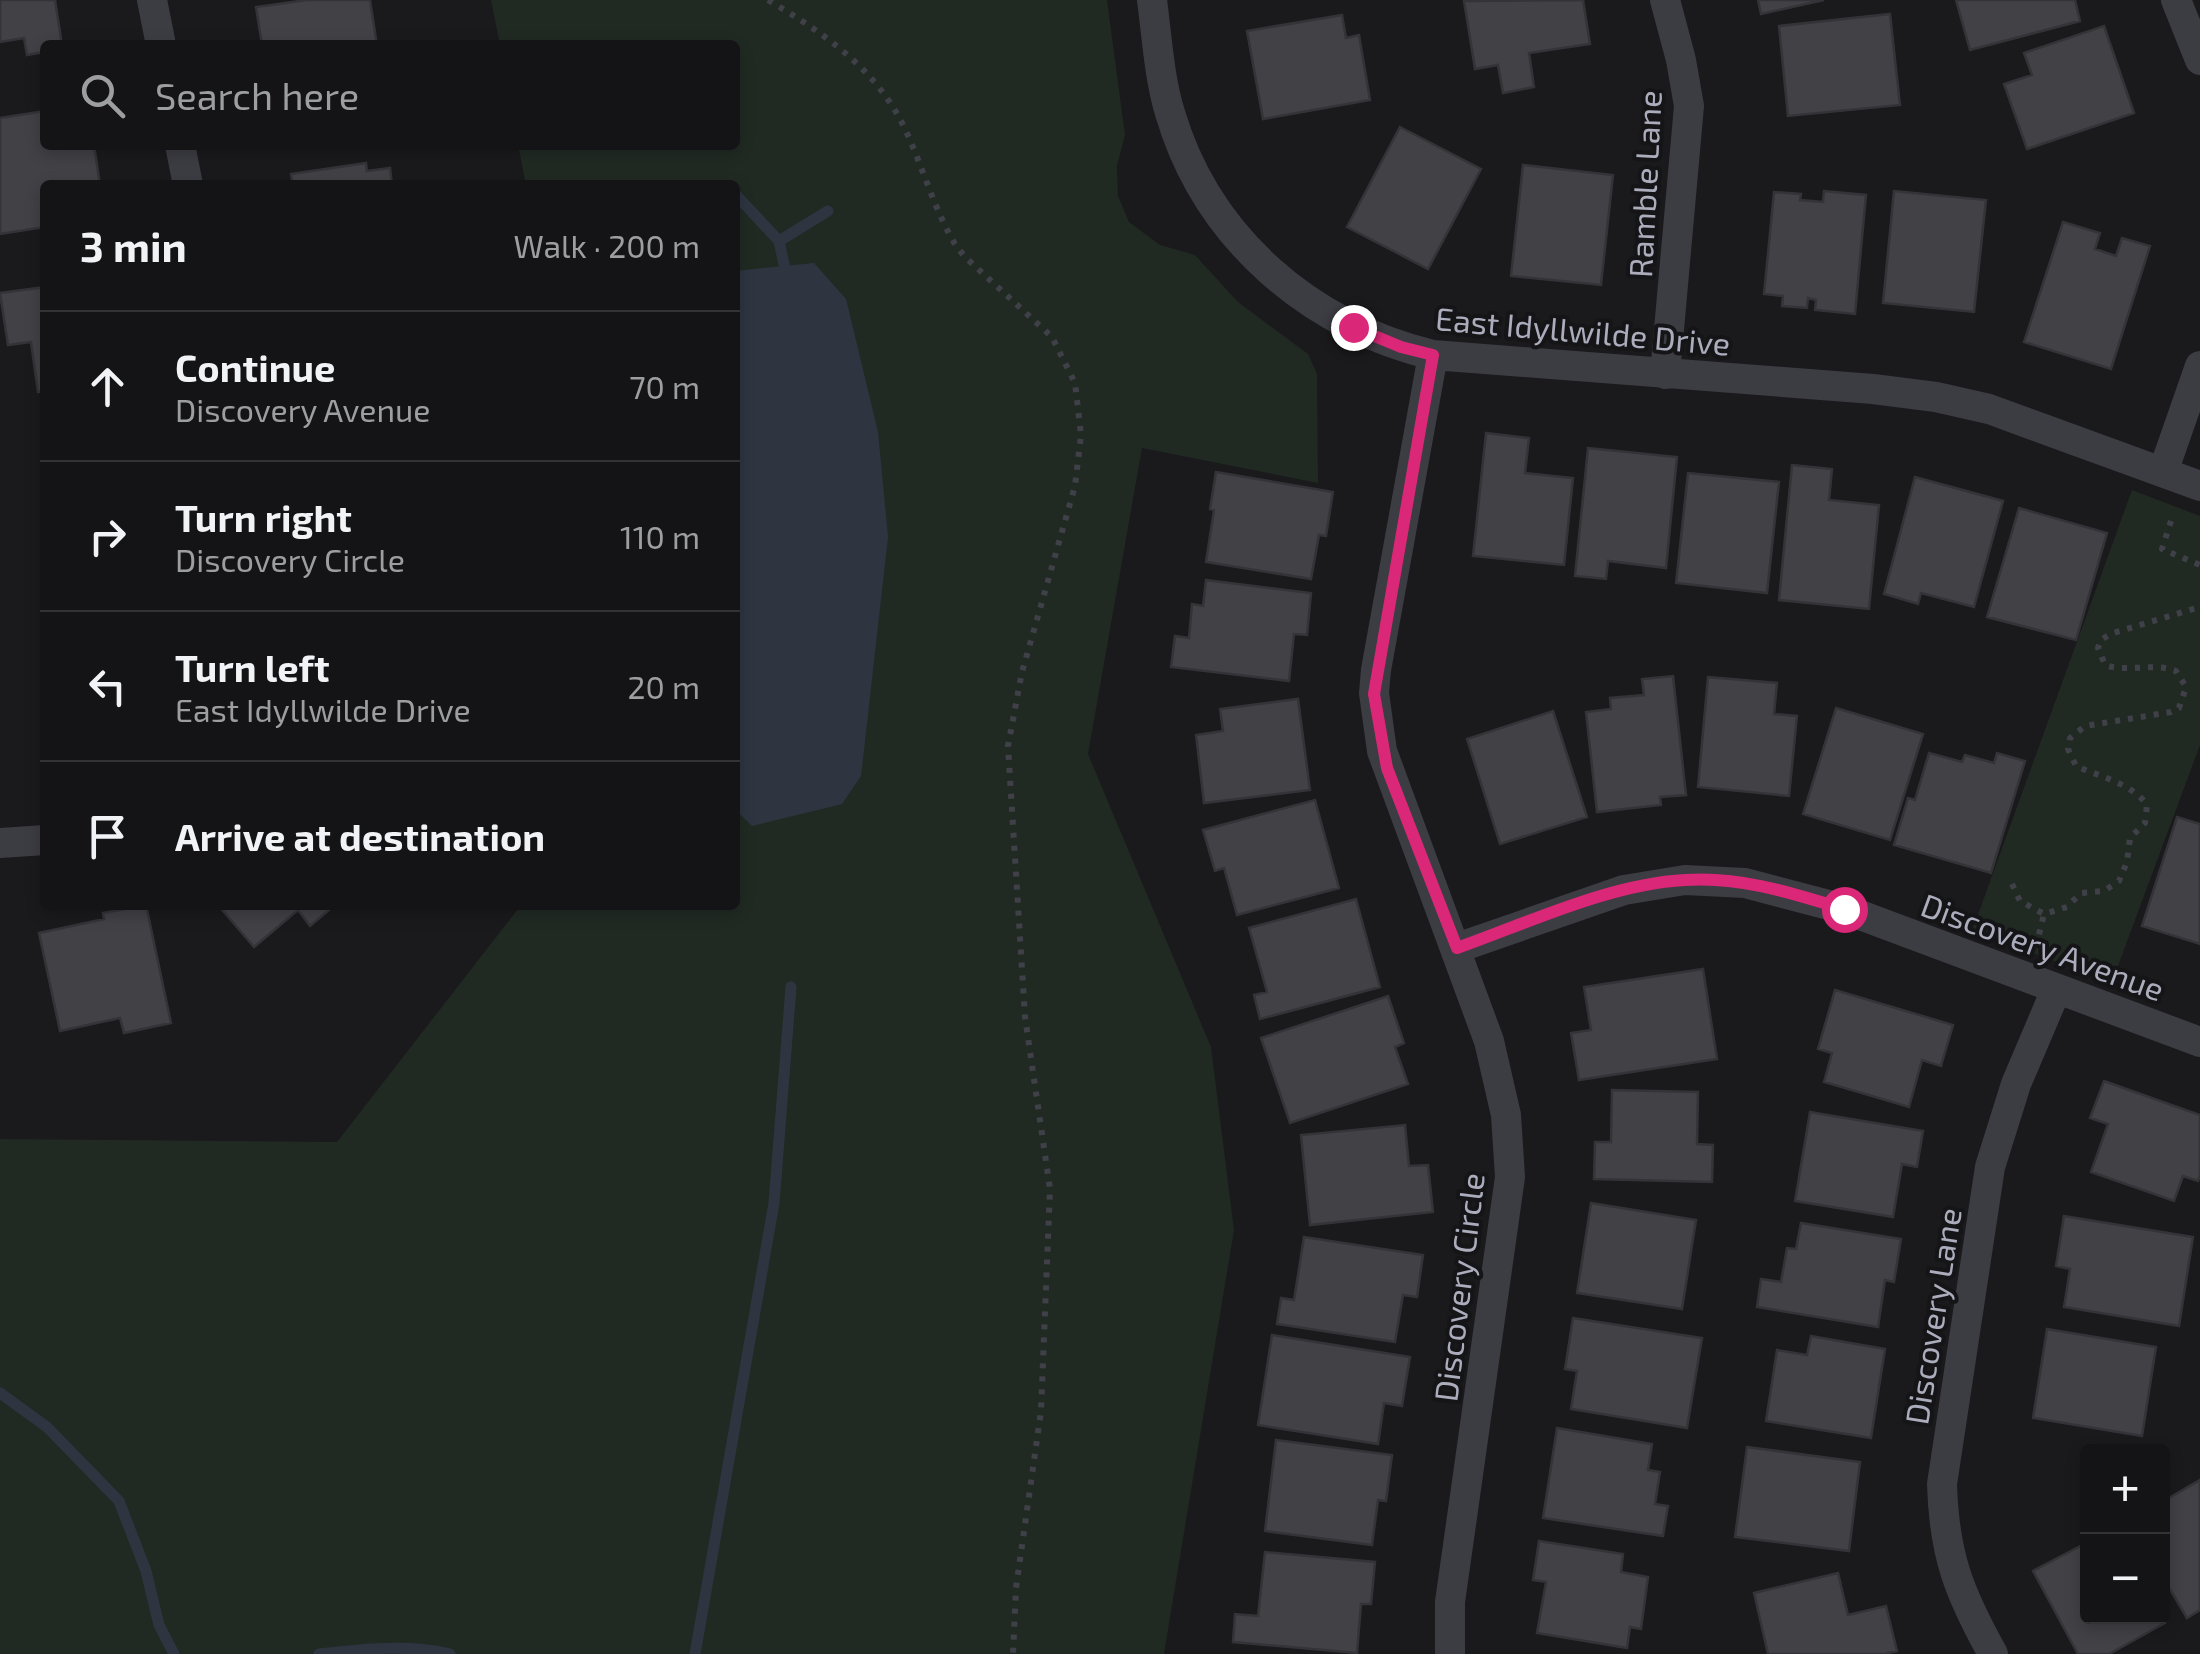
<!DOCTYPE html>
<meta charset="utf-8">
<style>
body{margin:0;font-family:"Exo 2",sans-serif;background:#212022;color:#f1f3f6}
.controls{position:absolute;right:30px;bottom:30px;display:grid;overflow:hidden;border-radius:10px;box-shadow:0 5px 15px #0003}
.controls button{width:90px;height:90px;display:grid;place-items:center;padding:0;border:0;border-bottom:2px solid #333234;background:#141315;color:#f1f3f6;font:50px sans-serif}
.stop{position:absolute;width:30px;height:30px;margin:-22px;border:8px solid #db2777;border-radius:50%;background:#fff}
.stop.end{background:#db2777;border-color:#fff;box-shadow:0 2px 10px #0008}
.list{margin:0;padding:0;list-style:none}
h2{display:flex;justify-content:space-between;align-items:center;height:130px;margin:0;padding:0 40px;font-size:42px}
h2 small{font-size:32px;font-weight:400;color:#9d9ea0}
.list li{display:grid;grid-template-columns:65px 1fr auto;gap:30px;align-items:center;box-sizing:border-box;height:150px;padding:0 40px;border-top:2px solid #333234}
.list b{display:block;font-size:38px;white-space:nowrap}
.list p{margin:0;font-size:32px;white-space:nowrap;color:#9d9ea0}
.list em{font-size:32px;font-style:normal;color:#9d9ea0}
.icon{flex:none;width:55px;height:55px;fill:none;stroke:currentColor;stroke-width:2;stroke-linecap:round;stroke-linejoin:round}
.map{position:relative;flex:none;width:2200px;height:1654px;overflow:hidden}
.search{position:absolute;background:#141315;box-shadow:0 5px 15px #0003;left:40px;top:40px;width:700px;height:110px;display:flex;align-items:center;gap:25px;box-sizing:border-box;padding:0 35px;border-radius:10px;color:#9d9ea0;font-size:38px}
.panel{position:absolute;background:#141315;box-shadow:0 5px 15px #0003;left:40px;top:180px;width:700px;height:730px;border-radius:10px}
.map>svg:first-child{display:block}
</style>
<div class="map">
<svg width="2200" height="1654" viewBox="0 0 2200 1654">
<rect width="100%" height="100%" fill="#1a191c"/>
<path fill="#202a23" d="M491,0H1107L1125,135L1117,166L1118,196L1129,222L1160,245L1195,255L1238,302L1308,354L1317,374L1318,483L1142,448L1088,754L1211,1047L1234,1230L1164,1654H0V1139L337,1142L521,905H735V185H526L518,145H735V45H500Z
M2132,490L2200,516V745L2112,982L1972,931Z"/>
<path fill="#2e3541" d="M814,263L846,299L878,432L888,537L861,776L842,804L752,826L735,809V271Z"/>
<g fill="none" stroke-linecap="round" stroke-linejoin="round">
<path stroke="#2e3541" stroke-width="11" d="M737,196L779,241
M787,278L779,241L828,211
M0,1393L47,1427L119,1501L146,1571L159,1625L174,1654
M319,1654C361,1649 410,1644 450,1654
M695,1654L774,1203L791,987"/>
</g>
<path fill="#414146" stroke="#343338" stroke-width="2.5" d="M0,0H55L62,45H45V52L27,55L24,38L0,42Z
M307,0H370L377,45H262L256,7Z
M1583,0L1590,44L1529,53L1534,87L1503,93L1498,65L1475,69L1464,1Z
M1758,0H1824L1761,14Z
M1956,0H2075L2080,21L1970,50Z
M1890,14L1900,105L1788,116L1779,26Z
M1342,15L1346,38L1359,35L1370,100L1263,119L1247,31Z
M2104,26L2134,113L2027,149L2004,84L2032,75L2024,53Z
M45,111V145H94L100,185H45V227L0,234V118Z
M1400,127L1481,169L1428,269L1347,227Z
M366,163L367,171L390,168L392,185H293L291,174Z
M1523,165L1613,175L1601,285L1511,276Z
M1824,191L1866,195L1855,314L1815,310L1816,300L1808,298L1807,308L1782,306L1783,296L1764,294L1774,192L1801,194L1800,200L1823,202Z
M1894,191L1986,200L1974,312L1883,303Z
M2063,222L2100,233L2095,249L2116,256L2122,238L2150,246L2111,369L2024,342Z
M45,287V391L38,392L31,342L8,345L0,293Z
M1486,433L1529,438L1525,473L1573,478L1564,565L1473,556Z
M1588,448L1677,457L1666,568L1608,561L1606,579L1575,576Z
M1792,465L1832,469L1829,500L1879,505L1869,609L1779,600Z
M1216,472L1333,492L1326,536L1319,535L1311,579L1206,562L1214,510L1210,509Z
M1688,473L1779,482L1767,593L1676,583Z
M1915,477L2003,501L1974,607L1921,593L1918,604L1884,594Z
M2019,508L2107,533L2076,640L1987,617Z
M1206,580L1311,593L1307,635L1294,634L1289,681L1171,667L1175,636L1189,638L1192,604L1203,606Z
M1673,676L1686,795L1660,797L1661,805L1597,812L1586,712L1611,709L1610,698L1644,695L1642,679Z
M1708,677L1777,683L1774,714L1797,716L1789,796L1698,787Z
M1298,699L1310,790L1204,803L1196,735L1223,731L1220,709Z
M1836,708L1923,734L1890,840L1803,814Z
M1553,711L1587,817L1500,844L1467,739Z
M1929,753L1962,762L1965,755L1994,763L1997,753L2025,761L1991,873L1894,845L1908,798L1915,800Z
M1315,800L1339,888L1237,915L1224,868L1215,871L1203,830Z
M2177,817L2200,824V944L2142,926Z
M1356,899L1380,987L1260,1019L1254,995L1267,992L1249,928Z
M146,905L171,1023L124,1033L120,1018L60,1031L39,933L104,919L103,913Z
M218,905H335L310,926L298,910L254,947Z
M1703,969L1717,1059L1579,1080L1571,1033L1591,1030L1584,987Z
M1835,990L1953,1025L1941,1066L1922,1060L1909,1107L1824,1082L1832,1053L1818,1049Z
M1388,996L1404,1043L1395,1047L1408,1084L1290,1123L1261,1038Z
M2104,1081L2200,1115V1175L2198,1181L2183,1176L2174,1201L2091,1172L2108,1124L2090,1118Z
M1612,1090L1698,1092L1697,1144L1713,1145L1712,1182L1594,1179L1595,1142H1611Z
M1810,1112L1923,1131L1917,1167L1902,1164L1893,1217L1795,1201Z
M1405,1125L1409,1166L1428,1165L1433,1212L1310,1225L1301,1135Z
M1591,1203L1696,1220L1682,1309L1577,1293Z
M2064,1216L2193,1237L2179,1326L2064,1307L2070,1269L2056,1266Z
M1801,1223L1901,1239L1894,1282L1885,1280L1878,1327L1757,1307L1761,1279L1781,1282L1787,1248L1796,1249Z
M1304,1237L1423,1255L1417,1297L1403,1295L1395,1342L1277,1324L1281,1298L1294,1300Z
M1573,1318L1702,1338L1687,1428L1571,1409L1577,1371L1565,1369Z
M2047,1329L2156,1347L2142,1436L2033,1418Z
M1272,1335L1410,1357L1402,1406L1384,1403L1378,1444L1258,1425Z
M1811,1336L1885,1349L1871,1438L1766,1421L1777,1350L1807,1355Z
M1557,1428L1652,1444L1648,1470L1660,1472L1655,1504L1668,1506L1663,1536L1543,1518Z
M1276,1440L1392,1455L1386,1501L1378,1500L1372,1545L1265,1531Z
M1747,1447L1860,1462L1849,1551L1735,1537Z
M2200,1480V1610L2187,1618L2162,1576V1502Z
M1539,1541L1623,1554L1621,1572L1648,1577L1641,1629L1630,1627L1627,1648L1537,1633L1546,1582L1533,1580Z
M2088,1542V1616H2162L2165,1623L2109,1654H2078L2033,1571Z
M1265,1552L1375,1562L1371,1604H1361L1357,1653L1233,1642L1235,1614L1258,1616Z
M1838,1573L1848,1615L1886,1606L1897,1651L1884,1654H1768L1754,1593Z"/>
<g fill="none" stroke-linecap="round" stroke-linejoin="round">
<path stroke="#404148" stroke-width="6" stroke-dasharray="5 8" stroke-linecap="butt" d="M768,0C825,34 877,69 906,131C923,168 934,209 955,244L964,256L1052,337L1075,383L1081,435L1075,486L1022,672L1008,746L1025,1017L1050,1189L1041,1411L1016,1588L1013,1654
M2171,521L2162,549L2200,565
M2012,884L2020,901L2044,914L2067,907L2081,893L2104,891L2119,881L2127,862L2130,838L2145,823L2147,805C2133,784 2098,776 2076,766L2068,749L2070,738L2085,726L2171,712L2179,708L2186,687L2176,671C2154,662 2128,673 2105,665L2098,648L2101,640L2110,634L2200,607
M2036,947L2044,914"/>
<path stroke="#3c3c43" stroke-width="30" d="M152,0L161,45
M1152,0C1157,37 1159,77 1170,113C1207,238 1309,325 1433,355L1873,389L1936,397L1989,409L2200,486
M1665,0L1681,60L1689,106L1665,374
M2176,0L2200,60
M180,145L188,185
M1433,355L1376,670L1374,693L1382,751L1489,1041L1506,1115L1510,1177L1450,1602V1654
M2163,472L2200,366
M0,843L45,840
M1457,948L1624,890L1685,880L1745,883L1844,909L2200,1042
M1993,1654C1959,1593 1944,1555 1942,1484L1990,1167L2016,1084L2056,990"/>
</g>
<g fill="none" stroke-linecap="round" stroke-linejoin="round">
<path stroke="#db2777" stroke-width="12" d="M1353,327L1401,347L1433,355L1374,694L1387,768L1457,948C1528,923 1609,884 1685,880C1740,876 1792,893 1844,909"/>
</g>
<g text-anchor="middle" dominant-baseline="central" stroke-width="8" stroke-linejoin="round" paint-order="stroke">
<g font-size="32" fill="#abadbc" stroke="#151417">
<text transform="translate(1644 184) rotate(-87)">Ramble Lane</text>
<text transform="translate(1583 330) rotate(5)">East Idyllwilde Drive</text>
<text transform="translate(2043 946) rotate(20)">Discovery Avenue</text>
<text transform="translate(1458 1287) rotate(-83)">Discovery Circle</text>
<text transform="translate(1932 1316) rotate(-81)">Discovery Lane</text>
</g>
</g>
</svg>
<div class="controls">
<button>+</button>
<button>−</button>
</div>
<div class="stop" style="left:1844px;top:909px"></div>
<div class="stop end" style="left:1353px;top:327px"></div>
<div class="search"><svg class="icon" aria-label="search" viewBox="0 0 24 24"><circle cx="10" cy="10" r="6"/><path d="M15 15l6 6"/></svg>Search here</div>
<section class="panel">
<h2>3 min<small>Walk · 200 m</small></h2>
<ul class="list">
<li><svg class="icon" aria-label="ahead" viewBox="0 0 24 24"><path d="M12 20V5M6 11l6-6 6 6"/></svg><div><b>Continue</b><p>Discovery Avenue</p></div><em>70 m</em></li>
<li><svg class="icon" aria-label="right" viewBox="0 0 24 24"><path d="M7 20v-9h11M14 6l5 5-5 5"/></svg><div><b>Turn right</b><p>Discovery Circle</p></div><em>110 m</em></li>
<li><svg class="icon" aria-label="left" viewBox="0 0 24 24"><path d="M17 20v-9H6M10 6l-5 5 5 5"/></svg><div><b>Turn left</b><p>East Idyllwilde Drive</p></div><em>20 m</em></li>
<li><svg class="icon" aria-label="arrive" viewBox="0 0 24 24"><path d="M6 21V4h12l-3 4 3 4H6"/></svg><div><b>Arrive at destination</b></div></li>
</ul>
</section>
</div>
